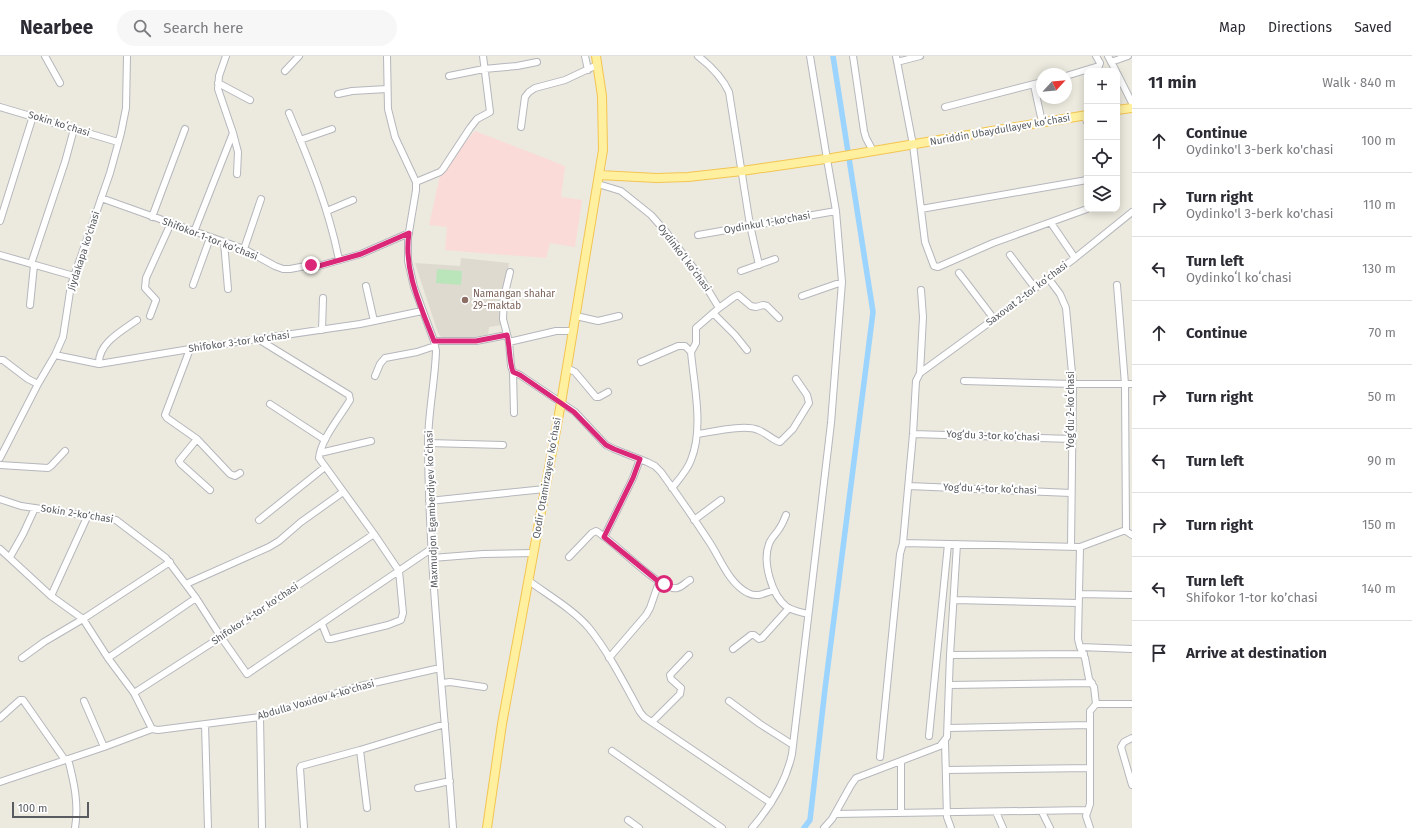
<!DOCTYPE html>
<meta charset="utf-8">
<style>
body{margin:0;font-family:"Fira Sans",sans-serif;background:#f7f7f7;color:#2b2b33}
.controls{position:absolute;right:12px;top:12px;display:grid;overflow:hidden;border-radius:8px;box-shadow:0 2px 10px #0003}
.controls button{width:36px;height:36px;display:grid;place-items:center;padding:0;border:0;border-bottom:1px solid #e1e1e2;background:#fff;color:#2b2b33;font:20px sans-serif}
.compass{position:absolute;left:1036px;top:12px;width:36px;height:36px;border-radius:50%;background:#fff;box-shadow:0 2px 10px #0003;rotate:64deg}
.scale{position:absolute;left:12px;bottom:10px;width:77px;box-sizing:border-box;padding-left:4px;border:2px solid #585c60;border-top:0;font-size:11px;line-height:14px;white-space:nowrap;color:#585c60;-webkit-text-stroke:3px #fff;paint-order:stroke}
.stop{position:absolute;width:12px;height:12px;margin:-9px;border:3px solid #db2777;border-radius:50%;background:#fff}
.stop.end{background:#db2777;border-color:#fff;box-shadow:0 1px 4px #0008}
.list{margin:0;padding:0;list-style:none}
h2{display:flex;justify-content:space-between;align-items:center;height:52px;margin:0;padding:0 16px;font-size:17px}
h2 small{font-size:13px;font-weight:400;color:#7c7c81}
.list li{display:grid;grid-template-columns:26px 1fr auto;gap:12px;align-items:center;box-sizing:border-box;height:64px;padding:0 16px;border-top:1px solid #e1e1e2}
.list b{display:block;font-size:15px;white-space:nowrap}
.list p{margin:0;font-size:13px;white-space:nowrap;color:#7c7c81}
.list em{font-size:13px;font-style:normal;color:#7c7c81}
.icon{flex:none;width:22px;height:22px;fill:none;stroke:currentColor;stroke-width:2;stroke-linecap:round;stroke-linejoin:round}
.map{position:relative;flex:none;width:1132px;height:772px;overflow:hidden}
header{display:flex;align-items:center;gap:24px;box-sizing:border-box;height:56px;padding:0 20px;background:#fff;border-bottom:1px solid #e1e1e2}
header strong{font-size:19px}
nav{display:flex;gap:22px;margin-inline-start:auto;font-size:14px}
.search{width:280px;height:36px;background:#f7f7f7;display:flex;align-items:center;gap:10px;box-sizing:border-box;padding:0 14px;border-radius:22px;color:#7c7c81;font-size:15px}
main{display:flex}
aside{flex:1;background:#fff}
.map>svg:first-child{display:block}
</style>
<header>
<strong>Nearbee</strong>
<div class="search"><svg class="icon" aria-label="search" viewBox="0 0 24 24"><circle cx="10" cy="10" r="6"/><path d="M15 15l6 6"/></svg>Search here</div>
<nav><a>Map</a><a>Directions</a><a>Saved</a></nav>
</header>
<main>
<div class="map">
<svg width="1132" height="772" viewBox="0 0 1132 772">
<rect width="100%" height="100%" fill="#ece9de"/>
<path fill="#dedacf" d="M461,202L509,207L502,269L489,271L488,280L473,282H442L438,277L415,207L460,210Z"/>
<path fill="#fbdbd8" d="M475,75L565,110L561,141L582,144L575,191L550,187L546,202L445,194L447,171L429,169L440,120L463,89Z"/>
<path fill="#bae4ba" d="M437,213L462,215L461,229L436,227Z"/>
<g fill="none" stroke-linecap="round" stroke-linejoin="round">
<path stroke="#9bd4ff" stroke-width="5.5" d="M804,772L810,764L825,633L873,256L833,0"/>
<defs>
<path id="minor" d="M45,0L60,27
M387,0L388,53L395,81L416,126V134L408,182V205L414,231L434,285L436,295C435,326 428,357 428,388C429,517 444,644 453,772
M585,0L588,14
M698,0C711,10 722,21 729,36L750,169L759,209
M853,0L864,75L866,82L873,95
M896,0L913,89L925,186L934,210L938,211L993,187L1087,153
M1108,0L1116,15
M897,6L920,0
M1111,6L1128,0
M285,15L299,0
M1117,17L1132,47
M449,20L484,13L517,10L537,6
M1066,20L1099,10L1100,7L1096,0
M218,27L250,44
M1034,29L1042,66
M338,38L352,35L387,33
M0,51L118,86
M945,51L1042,26
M289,57C309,104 329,153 339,204
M1085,60L1087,66
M521,71L525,41L529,36L535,32L565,24L597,9
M233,77L238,96L237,118
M300,84L332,73
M416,126L440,116L443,113L470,72L477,63L490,56L483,0
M598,128L621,135L651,159L666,176L699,219L719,252L696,272V287L691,296C694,330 704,372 691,404C687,415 679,423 672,432
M101,142L244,193L275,210L283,213H290L311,209L315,211L361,198L409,177
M921,153L1087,124
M327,155L353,144
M152,161L185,73
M0,165L33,60
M1051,167L1075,202
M194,176L233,77L218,33L219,20L226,0
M698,179L836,155
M224,186L228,233
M244,193L261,143
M0,199L74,220
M1010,199L1035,232
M31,208L65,106L74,73
M741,215L775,203
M510,216L504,241L503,263L509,286L511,310L513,316L514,357
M959,217L994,263
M1048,222L1060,238L1066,252L1073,328L1071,490
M193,229L210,182
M1117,229L1125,328L1126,475
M366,230L374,265
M802,240L842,226
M30,249L34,209
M719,252L734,241L738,239L751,250L756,251L763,249L767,250L779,262
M713,257L735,279L747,294
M150,260L156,244L145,232L146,222L171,167
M576,260L598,265L619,260
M322,274L323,242
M258,283L349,339L350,344C340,361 321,383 319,402L374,478L399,515L403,557L401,564L388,569L331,583H328L322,568
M434,285H476L507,279
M509,286L556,275H573
M190,293L165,359L167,362L197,383L230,418L235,420L240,417
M55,299L99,308L190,293L360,268L422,255
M0,304H3L28,323L38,328
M641,306L678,290H685L691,296
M99,308C98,287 122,275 137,264
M567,312L575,316L596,341H599L608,336
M513,316L520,319L575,356L606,389L614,393L647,406L655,410L661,416C677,438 693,461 708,484C720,501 728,527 748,537C757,542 765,537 774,534
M920,317L994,263L1075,202L1132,156
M375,320L380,308L385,302L417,296L435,290
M964,325L1073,328H1132
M270,348L325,384
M697,378C712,376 745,368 758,374C765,376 774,385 780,386L793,373L809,347L807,339L796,323
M913,378L1072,383
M197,383L179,405L181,408L210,434
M428,387L503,389
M320,397L371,385
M0,402L38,328L55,299L63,281L71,229L110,117L121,77L126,52L127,0
M0,409L48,412L51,410L65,395
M909,430L1071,437
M0,443L21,450L116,464L166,502L196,542L221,581L247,618L431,493
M429,445L545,433
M786,459C784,464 782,469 779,473C776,478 771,482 769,488C762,506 772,540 787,551C793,555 801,556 808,558
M259,464L325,411
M694,464L721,444
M604,481L633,422L640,403
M903,487L1080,491L1123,475H1126L1132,479
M1080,491L1078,583L1080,591L1085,602L1089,623L1094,631L1096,648
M0,493L51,540L83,563L108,602L134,637L152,673L158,674L260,661L356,631L440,612
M10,501L23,478L35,452
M569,501L592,477L596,475C613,484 661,536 677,532C682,531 686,526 690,524
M432,502L483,498L534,497
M529,525C548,539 574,554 589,572C609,597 624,627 640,656L644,661L771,747
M186,528L269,491L279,485L301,466L343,436
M1079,538L1132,539
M51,540L88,459
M954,544L1078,547
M1080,591L1132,593
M733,593L751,579H754L759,583L762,582L789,552
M950,599L1084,598
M22,602L44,586L83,563L170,506
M108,602L196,542
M609,602L646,559L650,552L659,526
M442,627L450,626L484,631
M949,629L1092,627
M134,637L221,581L374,478
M84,645L104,691
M729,645L760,668L793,689
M1096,648H1132
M260,661L262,772
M0,662L20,644H23L65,704
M652,666L680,638L681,632L671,623L670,619L689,599
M205,668L208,772
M1090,669V748L1086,760L1090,772
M948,672L1090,669V655L1096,648
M929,680L948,488
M1132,682L1124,686L1121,691L1132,729
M945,685L947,761L951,772
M360,694L367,752
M612,695L722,772
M880,701L900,498L903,487L913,378L916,325L920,317L923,261L921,234
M68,703C74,726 79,748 75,772
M946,714L1090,712
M0,726L104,691L152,673
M418,732L450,725
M996,756L1003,772
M1042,756L1050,772
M901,757V705
M835,758L1088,754
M628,764L639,772
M304,772L300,712L301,710L360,694L445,668
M752,772C770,751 786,726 792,698L831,367L842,226L836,155L827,103L810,0
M824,772L832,763L851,729L856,722L940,690L947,681L950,599L957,488"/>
<path id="major" d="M1117,54L1132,52
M599,119L657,122L688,121L742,115L832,102L1087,59
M487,772L502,668L561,347L603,94L602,40L596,0"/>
</defs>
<use href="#minor" stroke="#b5b7bc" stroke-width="8"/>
<use href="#major" stroke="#f3c550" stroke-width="10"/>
<use href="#minor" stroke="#fff" stroke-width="6"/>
<use href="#major" stroke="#fff0a0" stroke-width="8"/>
</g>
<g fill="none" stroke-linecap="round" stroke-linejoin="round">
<path stroke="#db2777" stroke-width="5" d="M311,209L315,211L361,198L409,177C403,214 421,251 434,285H476L507,279C510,291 509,305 513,316L520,319L574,356L606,389L614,393L640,403L633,422L604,481L659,526L664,528"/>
</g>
<circle fill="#8d6e63" stroke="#fff" stroke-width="1.5" cx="465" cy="244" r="4"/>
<g text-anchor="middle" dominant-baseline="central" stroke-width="4" stroke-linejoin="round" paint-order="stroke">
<g font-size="10" fill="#585c60" stroke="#fff">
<text transform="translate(59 68) rotate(17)">Sokin koʻchasi</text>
<text transform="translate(1000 74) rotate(-10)">Nuriddin Ubaydullayev koʻchasi</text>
<text transform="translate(767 167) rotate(-10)">Oydinkul 1-ko'chasi</text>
<text transform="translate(210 183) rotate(21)">Shifokor 1-tor koʼchasi</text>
<text transform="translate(84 195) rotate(-72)">Jiydakapa ko'chasi</text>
<text transform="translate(684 202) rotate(53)">Oydinkoʻl koʻchasi</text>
<text transform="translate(1027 238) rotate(-37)">Saxovat 2-tor koʻchasi</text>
<text transform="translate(239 286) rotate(-8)">Shifokor 3-tor koʼchasi</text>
<text transform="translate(1071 354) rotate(-90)">Yogʻdu 2-koʻchasi</text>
<text transform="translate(993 380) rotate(2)">Yogʻdu 3-tor koʻchasi</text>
<text transform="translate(547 422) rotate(-80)">Qodir Otamirzayev koʻchasi</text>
<text transform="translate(990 433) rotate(2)">Yogʻdu 4-tor koʻchasi</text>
<text transform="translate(432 453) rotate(-92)">Maxmudjon Egamberdiyev koʻchasi</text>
<text transform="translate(77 458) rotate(9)">Sokin 2-koʼchasi</text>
<text transform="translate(255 558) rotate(-34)">Shifokor 4-tor ko'chasi</text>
<text transform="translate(316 644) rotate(-16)">Abdulla Voxidov 4-ko'chasi</text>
</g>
<g font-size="10" fill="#785e54" stroke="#fff" text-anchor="start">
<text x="473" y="238">Namangan shahar<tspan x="473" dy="12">29-maktab</tspan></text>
</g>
</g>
</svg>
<div class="controls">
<button>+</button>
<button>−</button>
<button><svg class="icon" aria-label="locate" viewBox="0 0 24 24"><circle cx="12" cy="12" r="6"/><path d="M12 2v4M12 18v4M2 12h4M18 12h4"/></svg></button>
<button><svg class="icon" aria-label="layers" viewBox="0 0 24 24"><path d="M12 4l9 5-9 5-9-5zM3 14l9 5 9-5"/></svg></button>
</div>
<svg class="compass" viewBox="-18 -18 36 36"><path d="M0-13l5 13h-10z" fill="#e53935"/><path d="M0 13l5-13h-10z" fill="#7c7c81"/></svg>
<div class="scale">100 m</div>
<div class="stop" style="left:664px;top:528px"></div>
<div class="stop end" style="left:311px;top:209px"></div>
</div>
<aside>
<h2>11 min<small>Walk · 840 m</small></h2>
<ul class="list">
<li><svg class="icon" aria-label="ahead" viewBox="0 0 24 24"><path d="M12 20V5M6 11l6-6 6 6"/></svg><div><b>Continue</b><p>Oydinko'l 3-berk ko'chasi</p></div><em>100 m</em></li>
<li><svg class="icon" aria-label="right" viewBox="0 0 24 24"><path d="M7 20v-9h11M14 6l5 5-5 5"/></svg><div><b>Turn right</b><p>Oydinko'l 3-berk ko'chasi</p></div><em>110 m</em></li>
<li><svg class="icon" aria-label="left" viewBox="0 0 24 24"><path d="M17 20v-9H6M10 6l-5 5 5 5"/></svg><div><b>Turn left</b><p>Oydinkoʻl koʻchasi</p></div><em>130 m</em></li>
<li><svg class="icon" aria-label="ahead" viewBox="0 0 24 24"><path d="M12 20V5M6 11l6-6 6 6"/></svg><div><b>Continue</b></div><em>70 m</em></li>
<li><svg class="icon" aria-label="right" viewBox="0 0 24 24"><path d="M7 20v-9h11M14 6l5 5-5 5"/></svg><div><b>Turn right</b></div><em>50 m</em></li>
<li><svg class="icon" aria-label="left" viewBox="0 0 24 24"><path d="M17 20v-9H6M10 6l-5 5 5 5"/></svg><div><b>Turn left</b></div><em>90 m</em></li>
<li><svg class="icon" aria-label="right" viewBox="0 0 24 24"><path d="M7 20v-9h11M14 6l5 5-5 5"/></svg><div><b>Turn right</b></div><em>150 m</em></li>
<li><svg class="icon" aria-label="left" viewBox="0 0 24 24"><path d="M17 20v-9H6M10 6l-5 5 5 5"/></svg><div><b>Turn left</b><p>Shifokor 1-tor koʼchasi</p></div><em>140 m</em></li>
<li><svg class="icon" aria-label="arrive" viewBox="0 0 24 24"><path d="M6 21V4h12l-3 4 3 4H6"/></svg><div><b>Arrive at destination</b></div></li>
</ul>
</aside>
</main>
